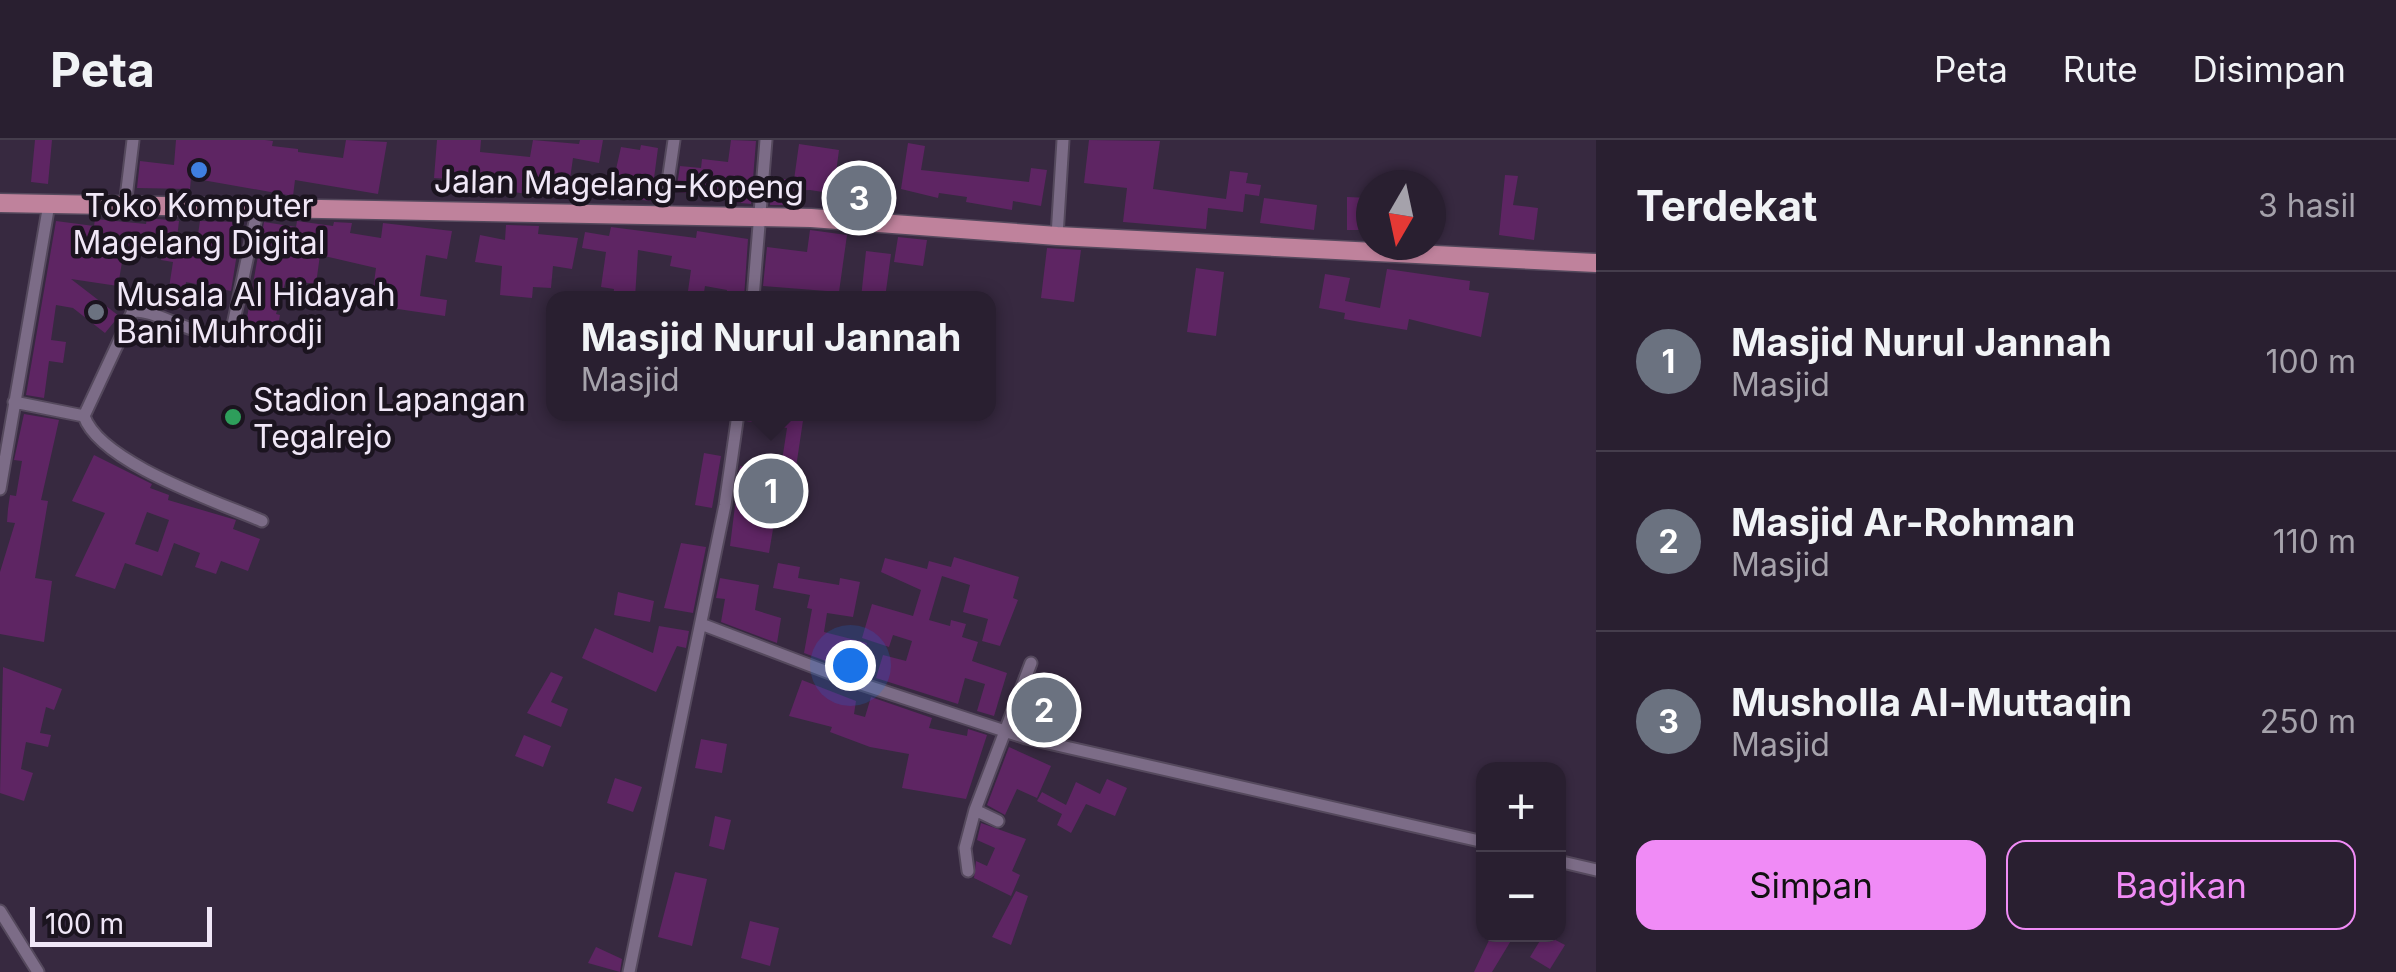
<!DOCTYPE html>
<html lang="id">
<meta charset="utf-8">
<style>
body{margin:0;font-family:Inter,sans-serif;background:#352c3c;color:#f1f3f6}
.controls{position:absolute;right:30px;bottom:30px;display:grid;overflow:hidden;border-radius:20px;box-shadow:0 2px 8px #0004}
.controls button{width:90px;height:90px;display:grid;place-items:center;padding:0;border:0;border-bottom:2px solid #453d4c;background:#291f30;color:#f1f3f6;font:50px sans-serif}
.compass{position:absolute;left:1356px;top:30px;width:90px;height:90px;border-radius:50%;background:#291f30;box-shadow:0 2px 8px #0004;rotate:189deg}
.scale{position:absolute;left:30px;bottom:25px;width:182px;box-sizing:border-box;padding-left:10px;border:5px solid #f0e7f7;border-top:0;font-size:28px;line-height:35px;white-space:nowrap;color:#f0e7f7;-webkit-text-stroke:8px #1b141f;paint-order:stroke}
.you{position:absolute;left:850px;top:525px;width:35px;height:35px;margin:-25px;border:8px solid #fff;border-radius:50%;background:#1a73e8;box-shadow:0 0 0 15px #1a73e833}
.badge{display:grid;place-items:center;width:65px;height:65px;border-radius:50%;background:#f08bf6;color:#fff;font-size:32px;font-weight:700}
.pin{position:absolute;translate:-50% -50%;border:5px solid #fff;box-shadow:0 2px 10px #0006}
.popup{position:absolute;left:546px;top:151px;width:450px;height:130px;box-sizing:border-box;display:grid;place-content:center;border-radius:20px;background:#291f30;filter:drop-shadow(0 2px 8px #0005);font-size:32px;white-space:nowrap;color:#a5a2ab}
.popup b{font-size:38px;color:#f1f3f6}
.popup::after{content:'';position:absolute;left:50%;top:100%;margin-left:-20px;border:20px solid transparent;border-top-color:#291f30}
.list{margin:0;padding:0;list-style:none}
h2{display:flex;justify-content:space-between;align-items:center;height:130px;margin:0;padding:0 40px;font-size:42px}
h2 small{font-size:32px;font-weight:400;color:#a5a2ab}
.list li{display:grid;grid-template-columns:65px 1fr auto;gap:30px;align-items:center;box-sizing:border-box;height:180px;padding:0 40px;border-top:2px solid #453d4c}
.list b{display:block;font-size:38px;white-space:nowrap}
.list p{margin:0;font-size:32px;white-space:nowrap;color:#a5a2ab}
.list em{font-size:32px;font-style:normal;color:#a5a2ab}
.actions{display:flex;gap:20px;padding:30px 40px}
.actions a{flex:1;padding:22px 0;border:2px solid #f08bf6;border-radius:20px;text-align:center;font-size:35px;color:#f08bf6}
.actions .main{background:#f08bf6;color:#111}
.map{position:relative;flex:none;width:1596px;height:832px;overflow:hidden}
header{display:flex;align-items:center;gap:60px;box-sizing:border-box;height:140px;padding:0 50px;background:#291f30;border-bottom:2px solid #453d4c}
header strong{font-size:48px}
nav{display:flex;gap:55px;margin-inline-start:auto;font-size:35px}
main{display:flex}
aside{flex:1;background:#291f30}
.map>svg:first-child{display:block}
</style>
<header>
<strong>Peta</strong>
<nav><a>Peta</a><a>Rute</a><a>Disimpan</a></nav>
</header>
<main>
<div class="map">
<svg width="1596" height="832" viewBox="0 0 1596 832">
<rect width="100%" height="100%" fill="#372940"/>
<path fill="#5e2563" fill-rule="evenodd" d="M35,0H52L48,44L31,42Z
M176,0H265L273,1L272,6L298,9V12L343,18L346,0L387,2L378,54L295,40L293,56L191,38L190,49L137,48L140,21L174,25Z
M437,0H481L480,12L530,17L533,0L579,4L580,0H603L599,23L573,18L568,53L551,50L550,58L508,51L510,43L434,38Z
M731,0L756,1L751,64L730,62L731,57L676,52L680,26L701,28L702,19L728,22Z
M1089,0L1160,1L1153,49L1226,59L1230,31L1248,33L1246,43L1261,45L1259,56L1245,54L1243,72L1208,68L1206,89L1123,82L1127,48L1084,43Z
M908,3L925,6L921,30L1029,42L1031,28L1047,30L1041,66L1013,61L1012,70L966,62L967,57L939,53L938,58L901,49Z
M799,4L839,10L836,33L870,54L862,67L842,55L810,50L791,51L789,65H770L772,38L794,40Z
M641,5L658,8L651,61L610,56L621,7L640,10Z
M1505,35L1518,36L1513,65L1538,68L1534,100L1499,95Z
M1347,57L1371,58V90H1347Z
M1264,58L1317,65L1314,90L1260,83Z
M147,78L179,81L177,98L197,101L200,81L242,82L231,151L186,142L182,169L166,167L173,122L161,120L163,110L131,106L128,123L122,122L118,146L71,139L119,176L105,193L73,168L56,165L51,200L66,202L63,223L49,221L44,258L26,255L56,81L94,86L95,79L146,84Z
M297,81L333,86L334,82L352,83L350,93L381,98L383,83L452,91L447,119L426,115L420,156L447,160L445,176L371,165L376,128L320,115L316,144L286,140L276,174L280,175L276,196L245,189L264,82L296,87Z
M506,85L539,86L538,94L578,98L572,129L553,126L551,148L533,147L532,158L500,155L502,126L475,122L480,95L505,100Z
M611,87L696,98L697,91L748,99L744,158H726L727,150L705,146L703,158H687L691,130L670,126L672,116L638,110L635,158H613L614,149L601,147L606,112L582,108L585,92L609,96Z
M810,90L847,95L839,152L763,146L767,107L807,112Z
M898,97L927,100L923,126L894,122Z
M1047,108L1081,110L1074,162L1041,158Z
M866,111L891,114L885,158H861Z
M1196,128L1224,132L1216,196L1187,192Z
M1387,129L1470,141L1469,150L1489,153L1481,197L1409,179L1407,190L1360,182L1344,179L1345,173L1319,168L1325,134L1350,138L1345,161L1380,168Z
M24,274L59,280L41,360L48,361L35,438L52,441L44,502L0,494V432L15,383L7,382L8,369L10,355L16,356L22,321L14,320Z
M747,274H804L795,334L787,360L778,359L769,413L730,406L740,326L780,334L787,288L746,281Z
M704,313L721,316L712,368L695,365Z
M94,315L152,344L150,348L169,355L168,360L236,380L233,389L260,399L248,431L221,421L216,434L195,427L200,413L174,403L162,436L125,423L115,449L75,436L105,373L72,361ZM147,372L169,380L158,412L135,404Z
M681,403L706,407L693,473L664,468Z
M954,417L1019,437L1013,458L1018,460L1000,506L982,501L988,479L963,472L970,445L942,436L929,480L950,486L951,480L966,484L962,497L978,502L972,521L1007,533L994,576L977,571L985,544L965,538L958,564L876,538L883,515L906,521L912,501L893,495L889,507L862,498L872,464L913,476L921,450L881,432L885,418L927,429L929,421L951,427Z
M778,423L800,427L798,438L839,445L840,438L860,442L853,477L827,473L824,492L867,503L861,534L804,513L812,469L807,468L810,455L773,448Z
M720,438L759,445L755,470L781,478L777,503L721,482L725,459L716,458Z
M618,452L654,461L650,482L614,475Z
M659,486L689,491L686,508L677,506L656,552L582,518L595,488L653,513Z
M3,527L62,549L54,570L46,567L40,593L51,595L48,607L26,602L21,629L33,633L24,661L0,653Z
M551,532L563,537L551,562L568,569L561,587L527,573Z
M802,540L856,561L854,574L865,577L871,557L932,578L929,588L967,596L968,589L987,595L966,659L902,648L909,614L870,607L830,592L832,587L789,576Z
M524,595L551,606L543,627L515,616Z
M701,599L727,604L722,633L695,628Z
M1009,607L1051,626L1037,658L1017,649L1005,675L987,665Z
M615,638L642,647L633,672L607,663Z
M1107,639L1127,648L1115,676L1086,664L1071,693L1057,685L1062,674L1037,661L1042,652L1066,665L1076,642L1100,654Z
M715,676L731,680L724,710L709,706Z
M981,683L1026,699L1012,731L1020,735L1011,756L974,738L976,721L987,726L995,708L977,700Z
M675,732L707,739L692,806L658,797Z
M1016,751L1028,756L1011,805L992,797Z
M750,781L779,788L770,826L741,818Z
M1492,794H1515L1492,832H1474Z
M1544,794L1565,805L1550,829L1530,817Z
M596,807L622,819L620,832L588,823Z"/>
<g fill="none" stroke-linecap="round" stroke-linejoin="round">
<defs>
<path id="street" d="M125,66L133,0
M663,76L674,0
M1057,96L1063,0
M753,158L766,0
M14,262L84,276
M84,276L133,171C161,169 209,210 233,185L258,68
M84,276C100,323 218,362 262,381
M0,349L49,64
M701,484L843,538L1026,598L1484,702
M998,681L975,670L1031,523
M1558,721L1596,730
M968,731L965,708L975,670
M0,771L38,832
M629,832L725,365L738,274"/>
<path id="primary" d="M0,63L811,78L1057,96L1596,123"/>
</defs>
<use href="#street" stroke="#55495d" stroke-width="15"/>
<use href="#primary" stroke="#55495d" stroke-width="21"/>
<use href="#street" stroke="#7c6c87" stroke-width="11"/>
<use href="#primary" stroke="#bf829c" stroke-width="18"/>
</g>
<circle fill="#3f7fe0" stroke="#1b141f" stroke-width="4" cx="199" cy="30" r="10"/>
<circle fill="#6b7280" stroke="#1b141f" stroke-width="4" cx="96" cy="172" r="10"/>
<circle fill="#2e9e5b" stroke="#1b141f" stroke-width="4" cx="233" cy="277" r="10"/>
<g text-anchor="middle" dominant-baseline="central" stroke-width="9" stroke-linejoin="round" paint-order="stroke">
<g font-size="32" fill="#f0e7f7" stroke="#1b141f">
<text transform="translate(619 44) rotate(1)">Jalan Magelang-Kopeng</text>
</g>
<g font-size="32" fill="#f0e7f7" stroke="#1b141f" text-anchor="start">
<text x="199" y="65" text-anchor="middle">Toko Komputer<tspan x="199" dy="37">Magelang Digital</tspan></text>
<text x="116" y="154">Musala Al Hidayah<tspan x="116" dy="37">Bani Muhrodji</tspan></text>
<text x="253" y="259">Stadion Lapangan<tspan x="253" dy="37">Tegalrejo</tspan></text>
</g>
</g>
</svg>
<div class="controls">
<button>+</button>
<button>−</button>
</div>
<svg class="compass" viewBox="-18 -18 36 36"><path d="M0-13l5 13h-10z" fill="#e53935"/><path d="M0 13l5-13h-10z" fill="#a5a2ab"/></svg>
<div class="scale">100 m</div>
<div class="you"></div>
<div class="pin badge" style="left:771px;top:351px;background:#6b7280">1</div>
<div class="popup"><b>Masjid Nurul Jannah</b>Masjid</div>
<div class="pin badge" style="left:1044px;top:570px;background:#6b7280">2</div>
<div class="pin badge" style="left:859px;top:58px;background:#6b7280">3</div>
</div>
<aside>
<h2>Terdekat<small>3 hasil</small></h2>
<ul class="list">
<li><span class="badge" style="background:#6b7280">1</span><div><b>Masjid Nurul Jannah</b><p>Masjid</p></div><em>100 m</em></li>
<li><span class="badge" style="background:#6b7280">2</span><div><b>Masjid Ar-Rohman</b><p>Masjid</p></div><em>110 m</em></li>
<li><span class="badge" style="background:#6b7280">3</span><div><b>Musholla Al-Muttaqin</b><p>Masjid</p></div><em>250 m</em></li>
</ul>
<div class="actions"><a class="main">Simpan</a><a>Bagikan</a></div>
</aside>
</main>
